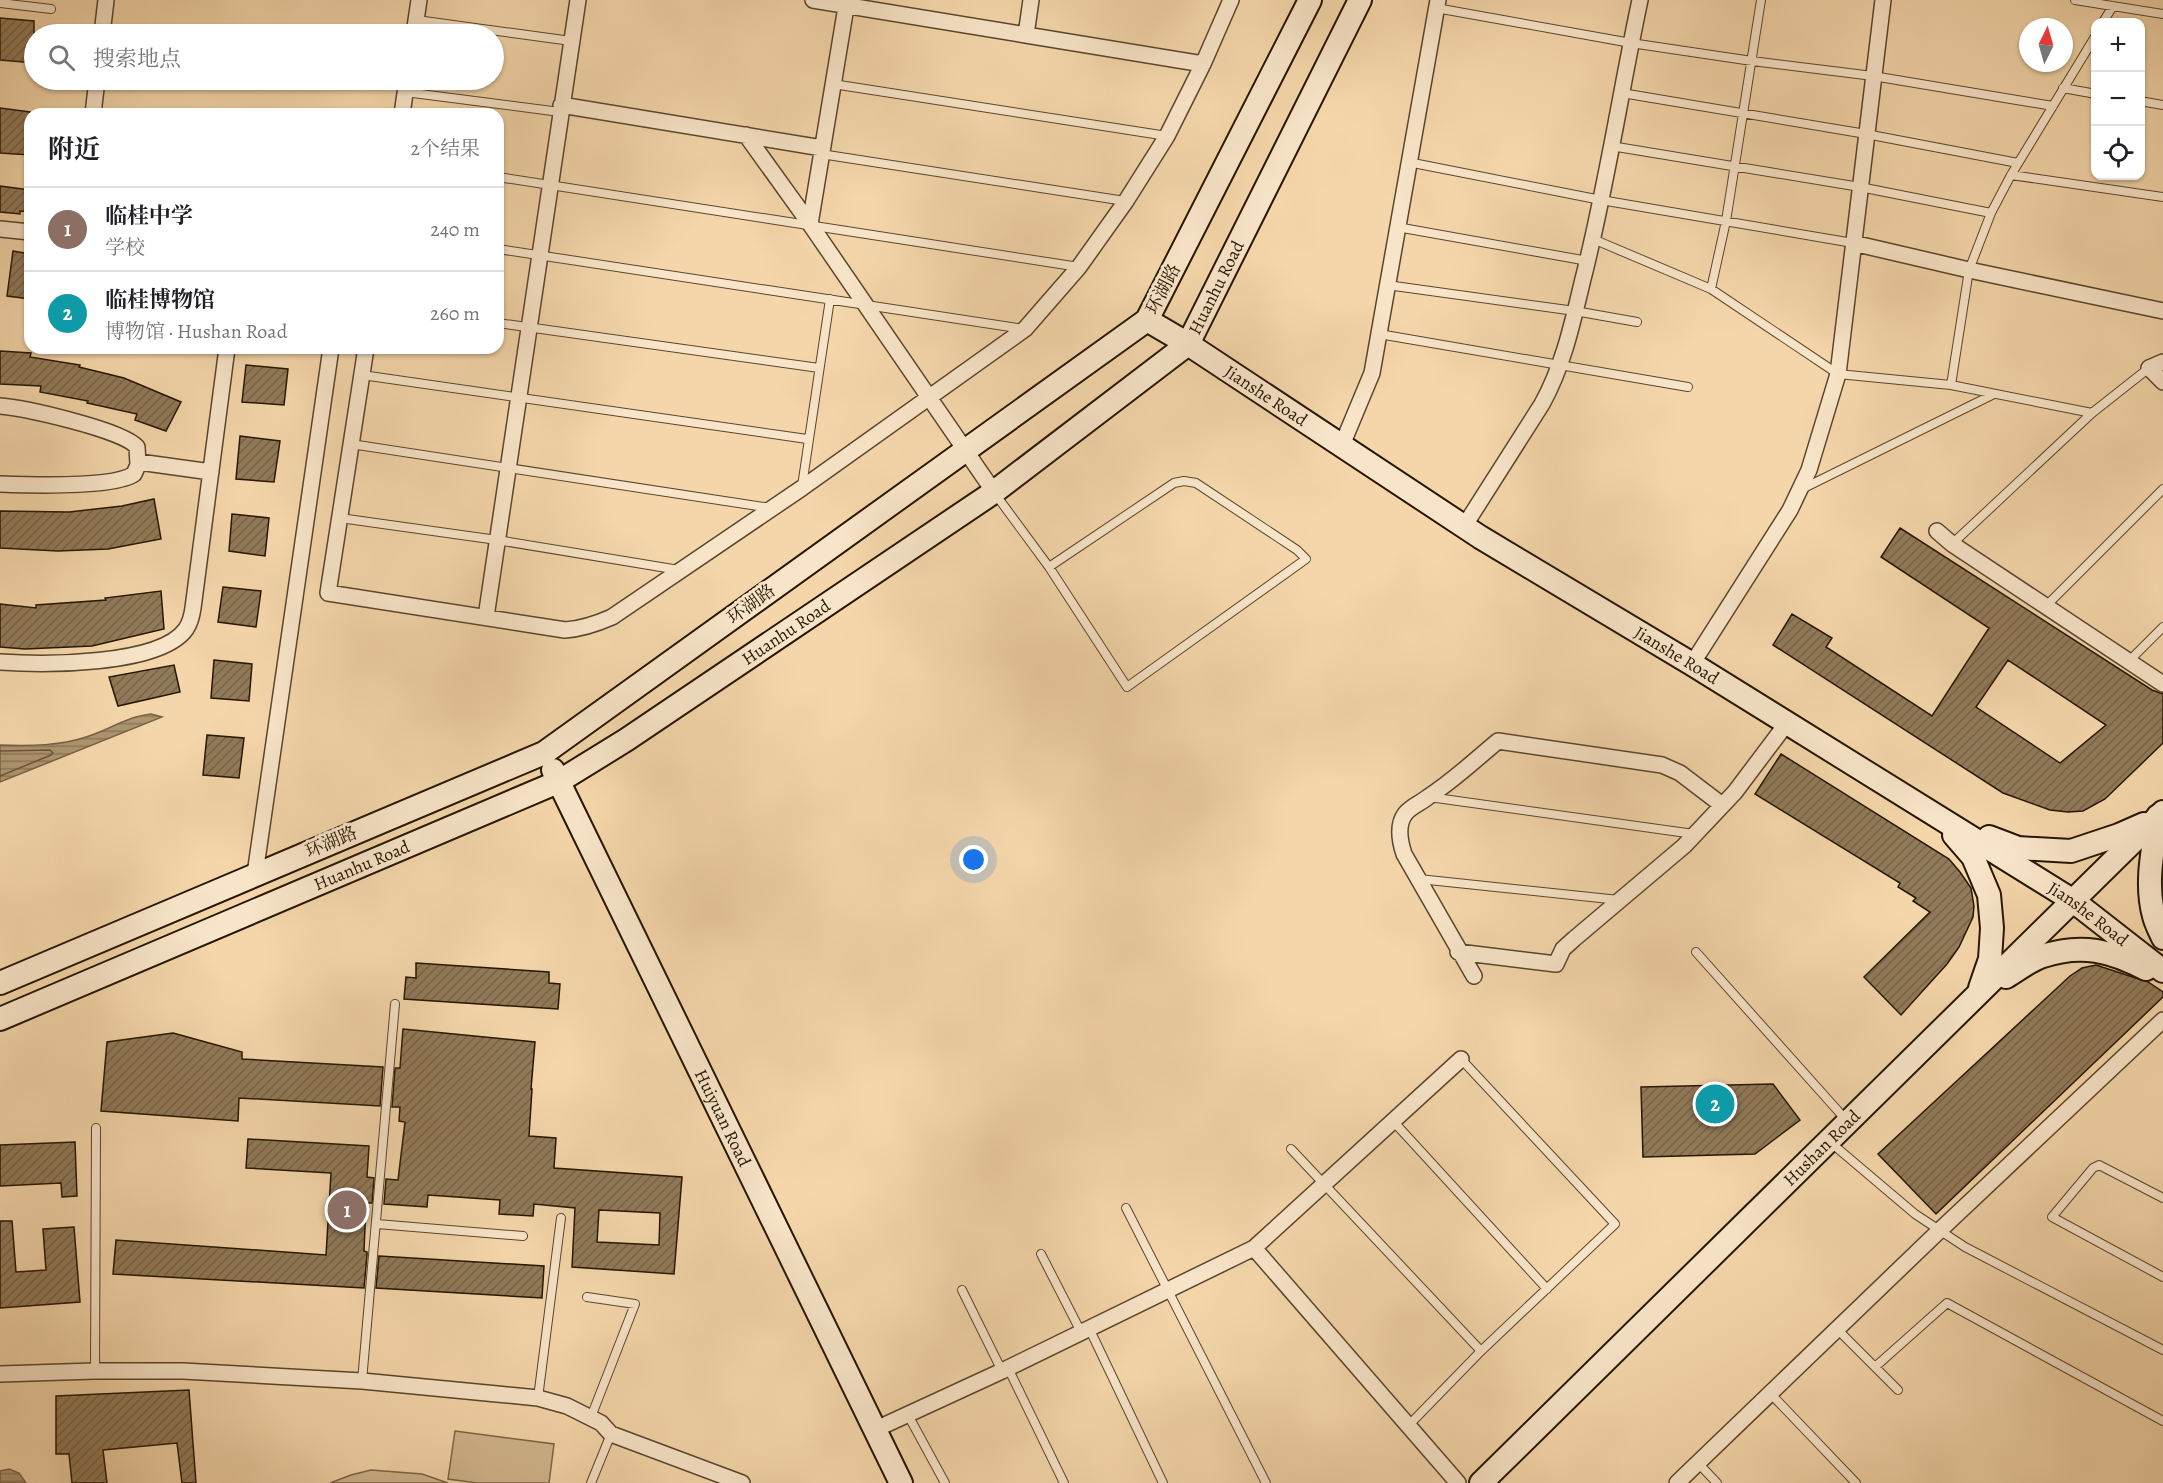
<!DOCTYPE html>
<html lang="zh">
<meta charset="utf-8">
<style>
body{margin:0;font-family:Alegreya,"Noto Serif SC",serif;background:#f2f2f2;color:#202124}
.controls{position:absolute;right:18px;top:18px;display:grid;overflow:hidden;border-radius:12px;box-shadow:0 2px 4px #0004}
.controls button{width:54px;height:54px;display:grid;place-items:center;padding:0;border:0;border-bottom:2px solid #e0e0e0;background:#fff;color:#202124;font:30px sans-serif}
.compass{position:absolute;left:2019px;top:18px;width:54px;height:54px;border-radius:50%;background:#fff;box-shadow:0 2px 4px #0004;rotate:5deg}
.you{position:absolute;left:974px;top:860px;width:21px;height:21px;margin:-15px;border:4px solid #fff;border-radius:50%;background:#1a73e8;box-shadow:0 0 0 9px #1a73e833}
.badge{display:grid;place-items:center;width:39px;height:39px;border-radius:50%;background:#8f2418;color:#fff;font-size:20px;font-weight:700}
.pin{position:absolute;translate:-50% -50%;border:3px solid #fff;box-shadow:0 2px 6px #0006}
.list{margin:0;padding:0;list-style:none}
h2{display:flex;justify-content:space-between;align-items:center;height:78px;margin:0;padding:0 24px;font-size:26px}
h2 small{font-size:20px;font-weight:400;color:#757577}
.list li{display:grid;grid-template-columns:39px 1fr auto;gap:18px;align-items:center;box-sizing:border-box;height:84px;padding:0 24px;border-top:2px solid #e0e0e0}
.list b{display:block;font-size:22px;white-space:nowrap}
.list p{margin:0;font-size:20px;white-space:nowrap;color:#757577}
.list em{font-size:20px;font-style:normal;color:#757577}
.icon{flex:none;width:33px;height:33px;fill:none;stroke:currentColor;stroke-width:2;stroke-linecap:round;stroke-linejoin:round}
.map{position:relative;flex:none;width:2163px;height:1483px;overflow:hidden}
.search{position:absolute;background:#fff;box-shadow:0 2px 4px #0004;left:24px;top:24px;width:480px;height:66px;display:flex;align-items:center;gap:15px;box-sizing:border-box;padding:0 21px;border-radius:33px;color:#757577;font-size:22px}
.panel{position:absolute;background:#fff;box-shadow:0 2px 4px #0004;left:24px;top:108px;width:480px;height:246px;border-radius:18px}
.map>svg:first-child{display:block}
</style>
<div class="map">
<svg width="2163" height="1483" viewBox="0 0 2163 1483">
<defs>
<pattern id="water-rules" width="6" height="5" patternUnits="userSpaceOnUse" patternTransform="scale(1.5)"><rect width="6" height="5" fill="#ae9571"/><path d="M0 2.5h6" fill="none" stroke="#8d795a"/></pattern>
<pattern id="building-hatch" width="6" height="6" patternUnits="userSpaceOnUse" patternTransform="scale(1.5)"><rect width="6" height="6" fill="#917a59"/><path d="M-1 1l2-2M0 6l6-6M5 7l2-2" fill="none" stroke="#766347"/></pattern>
</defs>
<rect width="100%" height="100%" fill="#f4d6aa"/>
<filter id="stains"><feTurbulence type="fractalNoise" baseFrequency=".00333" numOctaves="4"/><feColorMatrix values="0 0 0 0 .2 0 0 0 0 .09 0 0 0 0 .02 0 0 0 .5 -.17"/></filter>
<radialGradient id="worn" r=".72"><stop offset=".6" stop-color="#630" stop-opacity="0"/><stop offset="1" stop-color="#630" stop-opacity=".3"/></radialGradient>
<path fill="#d1b58d" stroke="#7c6647" stroke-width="1.5" d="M455,1431L554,1444L549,1483H477L448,1479Z
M371,1470L422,1474L448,1483H330L351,1475Z"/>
<path fill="url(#water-rules)" stroke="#786244" stroke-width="1.5" d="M151,714L162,717L0,782V745C29,746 62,746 89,736C110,729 129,716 151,714Z
M9,1469L19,1473L26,1483H0V1471Z"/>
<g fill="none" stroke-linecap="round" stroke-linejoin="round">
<path stroke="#6a5639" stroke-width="1.5" d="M0,751L50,750L53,753L51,755L0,776"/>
</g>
<path fill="url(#building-hatch)" stroke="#261601" stroke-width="1.5" fill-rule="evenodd" d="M0,18L34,21V63L0,60Z
M0,108L30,112V155L0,153Z
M0,186L30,190V212L20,211V214L0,212Z
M13,251L30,254V299L7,296Z
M0,351L31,353L30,357L80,365L79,367L124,378L181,402L166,431L135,420L137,414L87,403L88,401L40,392L41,386L0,384Z
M246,365L288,369L284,405L242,402Z
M240,436L280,441L274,482L236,479Z
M154,499L161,539L108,549L58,551L0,548V511L69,512L122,506Z
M232,514L269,518L265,556L229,551Z
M1900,528L2152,690L2163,694V743L2105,799L2083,811L2068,812L2050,810L2003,793L1773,645L1792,614L1832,638L1826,647L1932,716L1989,628L1881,557ZM2008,660L2106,725L2060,763L1976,707Z
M223,587L261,591L256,627L218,622Z
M161,591L164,629L92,646L25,649L0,647V604L36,608V605L106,600L105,598Z
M214,660L252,664L249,701L211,698Z
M174,665L180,692L118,706L109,677Z
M207,735L244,738L239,778L203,775Z
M1781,754L1949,859L1960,872L1971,888L1974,906L1973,917L1959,947L1947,964L1901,1015L1864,977L1930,912L1913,901L1916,898L1898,887L1900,883L1755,794Z
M416,963L549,972V983L560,984L558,1009L404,999L406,977L416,978Z
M2096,965L2148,982L2163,992V997L1936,1214L1878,1154L2070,976L2082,968Z
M403,1029L535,1042L531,1089H532L529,1136L556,1138L554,1168L682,1177L674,1274L572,1267L575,1208L534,1204L533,1216L499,1214L500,1200L428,1195L427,1207L384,1204L386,1179L398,1180L405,1122L399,1121L400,1107H392L395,1068H400ZM599,1210L660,1213L659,1245L597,1242Z
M173,1033L242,1052V1059L383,1067L380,1106L239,1098L238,1121L101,1111L107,1042Z
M1773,1084L1800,1120L1755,1154L1643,1157L1641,1087Z
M248,1139L369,1146L367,1177L374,1178L372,1203H366L364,1251L367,1252V1255L364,1288L113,1274L116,1240L326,1255L331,1173L246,1168Z
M75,1142L77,1196L62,1197L61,1183L0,1186V1145Z
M0,1221H12L16,1272L46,1270L43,1229L74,1227L80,1302L0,1308Z
M379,1256L544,1266L542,1298L376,1288Z
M189,1390L196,1483H182L177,1443L103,1450L107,1483H72L69,1454H56V1396Z"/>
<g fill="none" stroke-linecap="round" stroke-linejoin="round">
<defs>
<path id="lane" d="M2075,0L2163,14
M0,3L51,9
M1436,8L1631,43L1752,61L1873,76L2053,106
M417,20L571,41
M2103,22L2113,6
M833,84L1167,136
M2063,88L2096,94
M405,92L560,112
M1622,93L1866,134L2018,163
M2140,101L2163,105
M1611,146L1860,187L1991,213
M821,154L1125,201
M1408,162L1601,200L1853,243
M2011,175L2163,197
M498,177L1079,267
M1397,227L1588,261
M1593,239L1711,289L1838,374L1951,385L2092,413
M498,249L1024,329
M1387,285L1575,311L1637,322
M1711,289L1726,221L1761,0
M498,323L819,368
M1379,334L1688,387
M362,375L807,439
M1951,385L1969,270L1991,213L2011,175L2096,35
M351,444L771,508
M802,486L830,299
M1802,489L1994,394
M996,495L1049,567L1127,687L1306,559L1297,550L1196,483L1184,481L1174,483L1049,567
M340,518L497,540L679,570
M1952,544L2092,413L2149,368
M2046,606L2163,489
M2129,661L2163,627
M1429,797L1694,834
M1419,879L1619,900
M1696,952L1847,1121
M1393,1121L1547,1289
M1830,1142L1915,1214L1965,1247L2163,1350
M1291,1149L1481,1351
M2163,1198L2099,1165L2093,1168L2052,1217L2163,1277
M1126,1208L1266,1483
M377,1224L523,1236
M1041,1254L1081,1332
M962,1290L1002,1371
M587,1297L635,1304L591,1417
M1089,1328L1163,1483
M1837,1329L1898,1390
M1875,1367L1947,1303L2163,1421
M1008,1368L1064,1483
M95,1371L96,1128
M362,1381L395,1004
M1770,1393L1856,1483
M538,1398L561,1218
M908,1415L945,1483
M1408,1426L1481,1351L1615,1224L1461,1059
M1698,1463L1717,1483
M591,1483L611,1434"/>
<path id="street" d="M813,0L1026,35
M1031,0L1026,35L1203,64
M102,34L106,0
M414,34L419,0
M561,105L822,148
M93,114L97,80
M402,114L407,80
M746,135L810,224L994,492
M810,224L846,7
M0,229L30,232
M1853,243L1969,270L2163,311
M366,348L328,593L565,630C582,629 596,624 612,617L802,488L1025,329L1079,267L1126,201L1167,136L1203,64L1231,0
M2163,362L2149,368L2163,382
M0,406C25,408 123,430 137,447L138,465L134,474C114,488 27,485 0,484
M1342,445L1372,373L1438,0
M139,462L211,472
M1465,525L1542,404C1563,366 1572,325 1582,283C1606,190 1620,94 1640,0
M1937,531L1952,544L2163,684
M486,617L578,0
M0,662C42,665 160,666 186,629C190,623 192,615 193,608L227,348
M1692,664L1790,510L1809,470L1838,374L1883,0
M255,874L331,348
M1458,952L1556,964L1563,949L1574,939L1684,846L1735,792L1787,723
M1474,976L1404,854C1400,842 1397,825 1405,814C1411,806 1421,803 1428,797C1453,781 1475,760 1498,741L1662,765L1680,773L1722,805
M1254,1248L1458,1483
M0,1374L95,1371H183L362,1381L497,1394L538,1398L567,1406L601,1423L611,1434L742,1483
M874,1430L1002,1371L1254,1248L1461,1059
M1677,1483L1939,1231L2163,1020"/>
<g id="secondary">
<path id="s1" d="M1147,320L1188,344L1480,537L1692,664L2072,900L2163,971"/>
<path id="s2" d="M553,770L901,1483"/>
<path d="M2158,816C2153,849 2145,884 2154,916C2156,924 2160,931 2163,938"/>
<path d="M1954,835L1973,857L1989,895L1992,928L1990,959L1980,988"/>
<path d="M1989,837L2018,848L2071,851L2119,835L2144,824"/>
<path d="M2006,977C2018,970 2030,960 2043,956C2082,943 2111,951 2146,969"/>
<path d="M0,983L544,753L1147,320L1310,0"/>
<path id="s3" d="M0,1019L558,782L626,740L994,492L1188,344L1360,0"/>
<path id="s4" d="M1481,1483L2163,812"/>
</g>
</defs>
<use href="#lane" stroke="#5a462b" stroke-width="10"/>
<use href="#street" stroke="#5a462b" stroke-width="18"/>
<use href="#secondary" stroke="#261601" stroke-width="26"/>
<use href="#lane" stroke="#f8e4c8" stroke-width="8"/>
<use href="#street" stroke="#f8e4c8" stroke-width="15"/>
<use href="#secondary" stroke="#f8e4c8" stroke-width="22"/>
</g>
<g text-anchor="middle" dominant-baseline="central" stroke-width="6" stroke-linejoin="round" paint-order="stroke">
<g font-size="18" fill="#261601" stroke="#f8e4c8">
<text stroke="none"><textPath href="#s3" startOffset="1437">Huanhu Road</textPath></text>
<text transform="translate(1163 289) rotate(-63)">环湖路</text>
<text stroke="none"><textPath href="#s1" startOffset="141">Jianshe Road</textPath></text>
<text transform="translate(751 604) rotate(-36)">环湖路</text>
<text stroke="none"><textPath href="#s3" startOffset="879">Huanhu Road</textPath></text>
<text stroke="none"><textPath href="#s1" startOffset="627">Jianshe Road</textPath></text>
<text transform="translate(331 842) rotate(-23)">环湖路</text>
<text stroke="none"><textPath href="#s3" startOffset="393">Huanhu Road</textPath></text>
<text stroke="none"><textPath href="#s1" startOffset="1113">Jianshe Road</textPath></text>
<text stroke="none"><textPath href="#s2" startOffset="387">Huiyuan Road</textPath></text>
<text stroke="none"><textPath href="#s4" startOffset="478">Hushan Road</textPath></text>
</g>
</g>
<rect width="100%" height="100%" filter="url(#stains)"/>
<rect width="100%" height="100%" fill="url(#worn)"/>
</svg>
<div class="controls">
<button>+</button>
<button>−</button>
<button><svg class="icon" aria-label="locate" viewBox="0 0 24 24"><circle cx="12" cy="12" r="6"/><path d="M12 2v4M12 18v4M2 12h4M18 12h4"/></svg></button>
</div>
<svg class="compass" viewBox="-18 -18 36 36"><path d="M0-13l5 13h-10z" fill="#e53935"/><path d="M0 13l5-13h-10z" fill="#757577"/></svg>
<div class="you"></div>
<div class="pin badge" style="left:347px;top:1210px;background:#8d6e63">1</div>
<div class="pin badge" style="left:1715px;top:1104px;background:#0f9aa8">2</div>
<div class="search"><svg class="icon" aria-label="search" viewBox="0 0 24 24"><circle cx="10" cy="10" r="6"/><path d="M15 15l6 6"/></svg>搜索地点</div>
<section class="panel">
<h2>附近<small>2个结果</small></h2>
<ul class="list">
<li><span class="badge" style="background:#8d6e63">1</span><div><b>临桂中学</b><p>学校</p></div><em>240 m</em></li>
<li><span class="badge" style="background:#0f9aa8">2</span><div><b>临桂博物馆</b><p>博物馆 · Hushan Road</p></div><em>260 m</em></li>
</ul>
</section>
</div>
